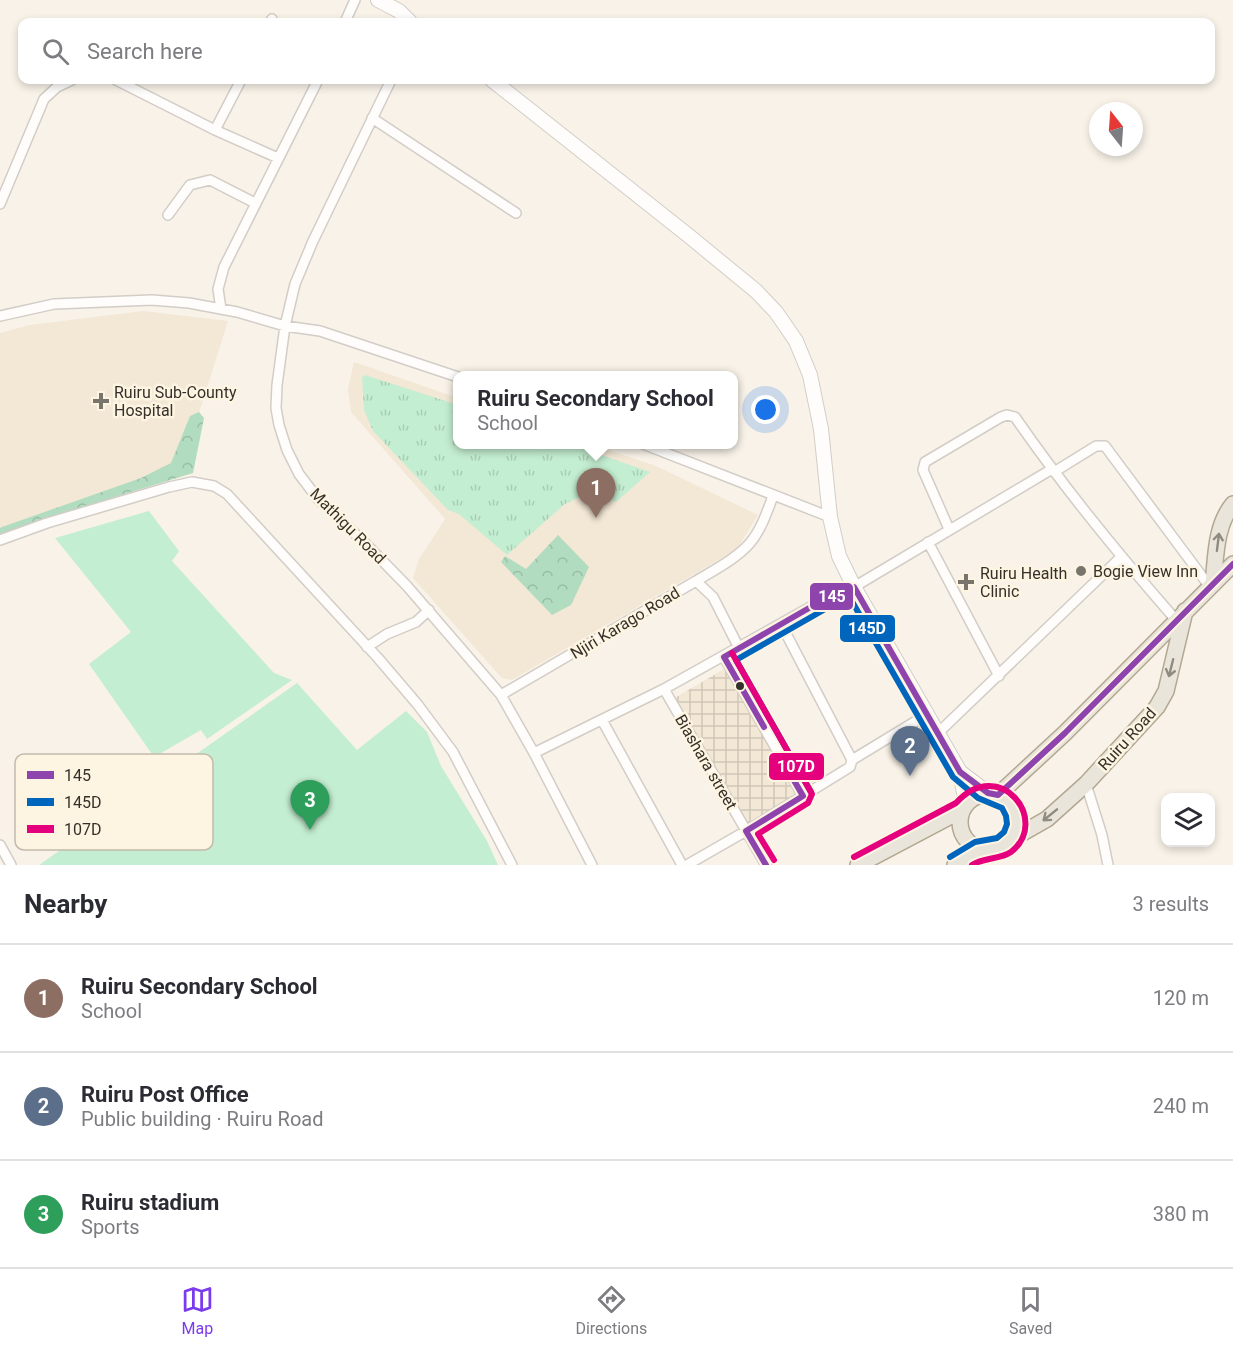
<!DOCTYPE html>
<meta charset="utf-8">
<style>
body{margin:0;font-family:Roboto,sans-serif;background:#f2f2f3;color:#2b2b33}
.controls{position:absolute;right:18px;bottom:18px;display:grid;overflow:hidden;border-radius:12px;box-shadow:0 3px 9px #0003}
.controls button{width:54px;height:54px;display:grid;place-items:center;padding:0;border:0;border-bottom:2px solid #e1e1e2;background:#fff;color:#2b2b33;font:30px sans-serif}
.compass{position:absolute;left:1089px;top:102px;width:54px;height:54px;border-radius:50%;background:#fff;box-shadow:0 3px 9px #0003;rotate:343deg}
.you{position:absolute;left:766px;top:410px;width:21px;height:21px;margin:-15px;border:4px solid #fff;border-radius:50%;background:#1a73e8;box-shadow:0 0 0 9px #1a73e833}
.badge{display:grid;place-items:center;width:39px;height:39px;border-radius:50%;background:#7c3aed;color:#fff;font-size:20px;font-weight:700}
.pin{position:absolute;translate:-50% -50px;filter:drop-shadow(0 2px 3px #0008)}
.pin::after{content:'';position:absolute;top:32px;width:21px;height:18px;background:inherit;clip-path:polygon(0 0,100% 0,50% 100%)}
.popup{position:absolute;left:453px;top:371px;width:285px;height:78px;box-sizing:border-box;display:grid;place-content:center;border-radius:12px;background:#fff;filter:drop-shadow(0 2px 4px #0005);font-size:20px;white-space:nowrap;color:#7c7c81}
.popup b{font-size:22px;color:#2b2b33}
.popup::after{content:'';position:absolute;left:50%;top:100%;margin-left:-12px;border:12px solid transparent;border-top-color:#fff}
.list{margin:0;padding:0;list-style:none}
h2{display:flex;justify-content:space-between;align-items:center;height:78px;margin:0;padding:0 24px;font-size:26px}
h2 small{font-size:20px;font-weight:400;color:#7c7c81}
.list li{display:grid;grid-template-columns:39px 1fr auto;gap:18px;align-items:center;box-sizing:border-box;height:108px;padding:0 24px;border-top:2px solid #e1e1e2}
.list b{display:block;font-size:22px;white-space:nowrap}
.list p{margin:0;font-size:20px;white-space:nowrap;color:#7c7c81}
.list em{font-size:20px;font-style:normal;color:#7c7c81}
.icon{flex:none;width:33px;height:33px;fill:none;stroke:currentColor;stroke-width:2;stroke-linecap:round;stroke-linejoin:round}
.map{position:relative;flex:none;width:1233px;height:865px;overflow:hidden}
.search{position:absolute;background:#fff;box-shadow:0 3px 9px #0003;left:18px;right:18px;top:18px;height:66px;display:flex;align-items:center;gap:15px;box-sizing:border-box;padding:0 21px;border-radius:12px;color:#7c7c81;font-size:22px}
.sheet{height:402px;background:#fff}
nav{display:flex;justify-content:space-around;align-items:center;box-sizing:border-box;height:84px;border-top:2px solid #e1e1e2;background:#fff;font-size:16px;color:#7c7c81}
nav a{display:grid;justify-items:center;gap:3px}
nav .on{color:#7c3aed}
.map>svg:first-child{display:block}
</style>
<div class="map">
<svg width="1233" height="865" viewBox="0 0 1233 865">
<defs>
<pattern id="industrial-grid" width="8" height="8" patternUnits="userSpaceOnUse" patternTransform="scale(1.5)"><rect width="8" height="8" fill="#f3e8d6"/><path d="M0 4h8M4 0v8" fill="none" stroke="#d1c7b8"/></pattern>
<pattern id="forest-crowns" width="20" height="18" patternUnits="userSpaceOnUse" patternTransform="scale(1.5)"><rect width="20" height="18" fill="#b1dcbf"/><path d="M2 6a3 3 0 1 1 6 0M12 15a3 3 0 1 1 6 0" fill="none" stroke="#99bda4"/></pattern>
<pattern id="park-tufts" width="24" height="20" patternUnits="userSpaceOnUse" patternTransform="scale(1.5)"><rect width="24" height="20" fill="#c4eed1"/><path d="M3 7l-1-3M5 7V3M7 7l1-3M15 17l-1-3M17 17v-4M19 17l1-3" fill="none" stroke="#a9cdb4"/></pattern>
</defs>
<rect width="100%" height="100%" fill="#f8f2e8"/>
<path fill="#f3e8d6" d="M143,311L228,321L181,470L0,534V333L30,325Z
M354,362L458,398V444L593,445L656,466L758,515L737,549L512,680L502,678L413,578L419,559L445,519L351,412L348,389Z"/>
<path fill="url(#industrial-grid)" d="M726,668L799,795L746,825L673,699Z"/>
<path fill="#c4eed1" d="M149,511L179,551L172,561L274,673L292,680L207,739L201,730L154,757L89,664L131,632L55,538Z
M297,683L357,750L406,711L427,732L441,766L487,841L498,865H39Z"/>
<path fill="url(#forest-crowns)" d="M199,412L204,418L193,473L66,512L0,538V528L2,527L141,478L171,463L190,416Z
M558,535L589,567L571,605L552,615L501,562L505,556L526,569Z"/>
<path fill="url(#park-tufts)" d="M365,375L458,405V444L573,445L650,472L616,502L590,492L565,504L507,555L459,514L448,510L373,431L364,410L362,378Z"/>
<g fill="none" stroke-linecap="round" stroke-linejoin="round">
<defs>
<path id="street" d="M270,22L272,19
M345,22L355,0
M116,80L215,130
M241,80L215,130L278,158
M391,80L313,241L295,284L285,326L277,385L276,408L279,425L287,450L299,474L318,499L366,544L407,586L501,695L534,753L592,865
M372,118L516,213
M0,204L44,99L57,87L72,80
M168,215L190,185L210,180L255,203
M221,309L218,289L224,267L318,80
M0,316L54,304L152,300L189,303L237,312L285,326L320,331L458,377
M643,444L830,517
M1054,472L1096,446H1105L1210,587
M949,529L923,470L925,462L1001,417L1007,415L1015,417C1064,488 1119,555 1176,620
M0,540L47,523L169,487L192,482L214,486L227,494L378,658L418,705L453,752L512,865
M928,542L999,676
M696,581C714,570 736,559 750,543C761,530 767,512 773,496
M781,624L852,760
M367,647L387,634L416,622L429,610
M724,657L803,796
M664,689L766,865
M501,695L696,581L713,597L739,648
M602,720L682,865
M937,734L1121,557
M534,753L664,689L823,600L854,587L1052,469
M1086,784L1102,835L1108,865
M0,845L11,865
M687,865L746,831L850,767L852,760L926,715"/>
<path id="secondary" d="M378,0L399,11L410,22
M492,80L689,236L756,291L776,312L796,341L810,375L821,429L830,517L839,556L854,587L960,772L988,793
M960,772L966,803"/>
<path id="primary" d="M1213,584C1216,557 1215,526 1233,504
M960 822a28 28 0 1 1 56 0a28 28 0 1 1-56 0Z
M998,795L1065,733L1233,564
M1010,840L1047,819L1086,784L1157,707L1166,691L1185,611
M858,865L962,810
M955,865L981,850"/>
</defs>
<use href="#street" stroke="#d2cdc6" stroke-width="12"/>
<use href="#secondary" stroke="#d2cdc6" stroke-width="16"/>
<use href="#primary" stroke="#b2a791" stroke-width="18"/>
<use href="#street" stroke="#fefdfc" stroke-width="9"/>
<use href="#secondary" stroke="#fefdfc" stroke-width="14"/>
<use href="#primary" stroke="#eae5da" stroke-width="15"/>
<defs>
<path id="bus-1" d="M764,727L724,657L823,600L854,587L960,772L988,793L998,795L1065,733L1233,564
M766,865L746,831L803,796L781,758"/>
<path id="bus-2" d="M811,792L736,660L827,608L850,598L953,777L978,798L1002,808L1006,816L1007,824L1004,832L997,838L975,842L950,857"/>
<path id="bus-3" d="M732,653L812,794L808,803L758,834L774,860
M854,857L956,803C1000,755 1051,821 1011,852C999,860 984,857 972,865"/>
</defs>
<use href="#bus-1" stroke="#fef4e2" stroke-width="10"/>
<use href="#bus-2" stroke="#fef4e2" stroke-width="10"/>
<use href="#bus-3" stroke="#fef4e2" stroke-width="10"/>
<use href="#bus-1" stroke="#8e44ad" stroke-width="6"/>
<use href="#bus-2" stroke="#0065bd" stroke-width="6"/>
<use href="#bus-3" stroke="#e5007d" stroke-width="6"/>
</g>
<defs><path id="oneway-shaft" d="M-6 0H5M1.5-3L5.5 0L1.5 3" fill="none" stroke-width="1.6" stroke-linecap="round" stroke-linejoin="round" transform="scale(1.5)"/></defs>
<g stroke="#908b82">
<use href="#oneway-shaft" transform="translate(1218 542) rotate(-83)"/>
<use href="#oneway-shaft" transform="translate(1171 668) rotate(104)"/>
<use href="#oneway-shaft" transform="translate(1050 815) rotate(141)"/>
</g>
<g fill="#79756c" stroke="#fef4e2" stroke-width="2">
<path d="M98 392h6v6h6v6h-6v6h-6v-6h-6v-6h6z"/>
<circle cx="1081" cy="571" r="6"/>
<path d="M963 573h6v6h6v6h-6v6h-6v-6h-6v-6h6z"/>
</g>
<circle fill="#35312a" stroke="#fef4e2" stroke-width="2" cx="740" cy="686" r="5"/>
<g text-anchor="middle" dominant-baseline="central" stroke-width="5" stroke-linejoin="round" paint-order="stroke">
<g font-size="16" fill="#35312a" stroke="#fef4e2" text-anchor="start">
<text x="114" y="392">Ruiru Sub-County<tspan x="114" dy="18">Hospital</tspan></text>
<text x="1093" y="571">Bogie View Inn</text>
<text x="980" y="573">Ruiru Health<tspan x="980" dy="18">Clinic</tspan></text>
</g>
<g font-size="16" fill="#35312a" stroke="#fef4e2">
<text transform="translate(348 526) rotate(45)">Mathigu Road</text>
<text transform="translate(625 623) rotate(-31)">Njiri Karago Road</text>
<text transform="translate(1127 739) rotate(-48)">Ruiru Road</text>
<text transform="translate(706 762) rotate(60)">Biashara street</text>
</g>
</g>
<rect x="15" y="754" width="198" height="96" rx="9" fill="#fef4e2" stroke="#c2baab" stroke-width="1.5"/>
<rect x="27" y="771" width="27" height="8" fill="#8e44ad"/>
<rect x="27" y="798" width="27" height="8" fill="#0065bd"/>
<rect x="27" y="825" width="27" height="8" fill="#e5007d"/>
<g font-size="16" fill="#35312a">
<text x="64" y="781">145</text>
<text x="64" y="808">145D</text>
<text x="64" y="835">107D</text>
</g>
<g stroke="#fef4e2" stroke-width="2">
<rect x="809" y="582" width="45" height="29" rx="6" fill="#8e44ad"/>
<rect x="839" y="614" width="57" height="29" rx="6" fill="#0065bd"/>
<rect x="768" y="752" width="57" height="29" rx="6" fill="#e5007d"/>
</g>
<g font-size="16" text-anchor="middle" font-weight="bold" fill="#fff">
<text x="832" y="602">145</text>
<text x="867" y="634">145D</text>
<text x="796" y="772">107D</text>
</g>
</svg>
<div class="controls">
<button><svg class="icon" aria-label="layers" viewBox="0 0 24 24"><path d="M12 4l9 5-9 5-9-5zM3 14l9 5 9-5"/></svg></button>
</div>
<svg class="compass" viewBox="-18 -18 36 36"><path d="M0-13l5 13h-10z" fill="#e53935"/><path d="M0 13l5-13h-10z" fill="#7c7c81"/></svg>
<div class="you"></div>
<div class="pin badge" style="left:596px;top:518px;background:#8d6e63">1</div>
<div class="popup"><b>Ruiru Secondary School</b>School</div>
<div class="pin badge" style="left:910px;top:776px;background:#5c6f8a">2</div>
<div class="pin badge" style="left:310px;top:830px;background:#2e9e5b">3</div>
<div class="search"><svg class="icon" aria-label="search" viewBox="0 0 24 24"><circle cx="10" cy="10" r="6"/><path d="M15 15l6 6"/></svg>Search here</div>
</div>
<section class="sheet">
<h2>Nearby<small>3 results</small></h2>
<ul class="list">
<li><span class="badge" style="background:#8d6e63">1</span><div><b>Ruiru Secondary School</b><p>School</p></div><em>120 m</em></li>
<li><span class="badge" style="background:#5c6f8a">2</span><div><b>Ruiru Post Office</b><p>Public building · Ruiru Road</p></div><em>240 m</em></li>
<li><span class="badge" style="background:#2e9e5b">3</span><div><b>Ruiru stadium</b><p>Sports</p></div><em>380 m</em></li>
</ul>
</section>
<nav>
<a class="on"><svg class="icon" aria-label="map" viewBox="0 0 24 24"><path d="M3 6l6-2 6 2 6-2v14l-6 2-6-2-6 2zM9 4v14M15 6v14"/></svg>Map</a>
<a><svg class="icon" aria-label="directions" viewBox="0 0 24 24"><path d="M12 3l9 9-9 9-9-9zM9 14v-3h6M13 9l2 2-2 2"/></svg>Directions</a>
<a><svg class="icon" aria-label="saved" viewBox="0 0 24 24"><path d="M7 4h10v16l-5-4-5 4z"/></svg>Saved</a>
</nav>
